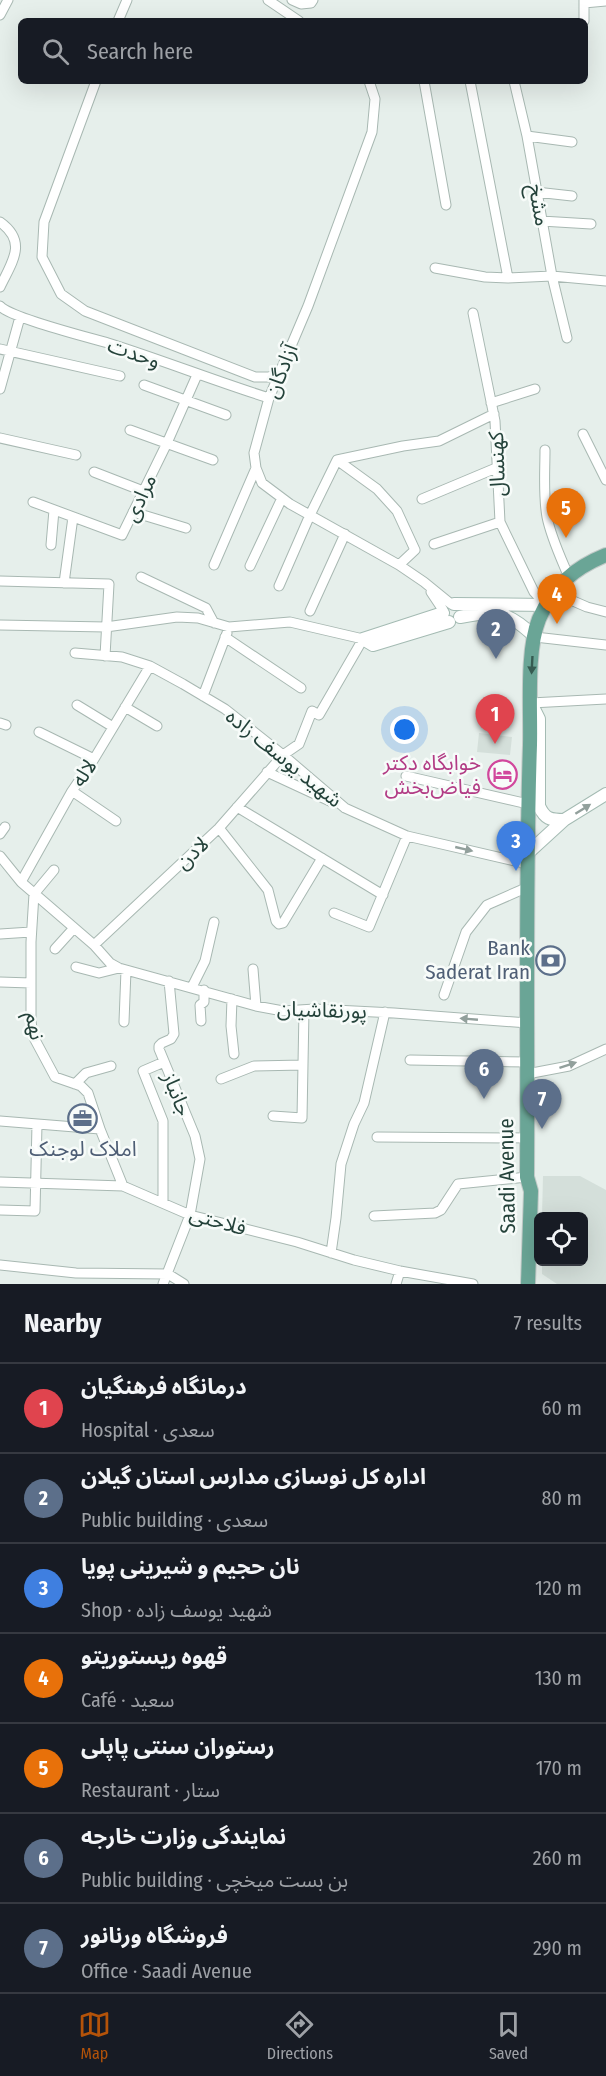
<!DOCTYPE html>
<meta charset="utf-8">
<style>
body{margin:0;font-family:"Fira Sans Condensed","Noto Sans Arabic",sans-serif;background:#20242c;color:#f1f3f6}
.controls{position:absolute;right:18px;bottom:18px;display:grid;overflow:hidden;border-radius:9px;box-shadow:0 6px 24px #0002}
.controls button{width:54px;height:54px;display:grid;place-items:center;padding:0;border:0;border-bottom:2px solid #363941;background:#171b24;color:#f1f3f6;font:30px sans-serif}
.you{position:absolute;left:405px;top:730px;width:21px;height:21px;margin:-15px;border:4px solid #fff;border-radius:50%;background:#1a73e8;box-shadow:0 0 0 9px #1a73e833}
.badge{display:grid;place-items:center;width:39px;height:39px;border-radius:50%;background:#b45309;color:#fff;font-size:20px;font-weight:700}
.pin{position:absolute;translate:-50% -50px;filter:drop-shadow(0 2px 3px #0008)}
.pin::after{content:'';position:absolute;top:32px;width:21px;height:18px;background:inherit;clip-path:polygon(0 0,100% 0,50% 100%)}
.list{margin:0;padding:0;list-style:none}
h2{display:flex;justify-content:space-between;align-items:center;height:78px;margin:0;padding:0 24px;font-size:26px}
h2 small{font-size:20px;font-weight:400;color:#9ea1a6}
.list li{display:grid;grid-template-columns:39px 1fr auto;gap:18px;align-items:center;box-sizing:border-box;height:90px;padding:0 24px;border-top:2px solid #363941}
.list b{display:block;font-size:22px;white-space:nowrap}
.list p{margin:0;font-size:20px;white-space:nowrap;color:#9ea1a6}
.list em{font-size:20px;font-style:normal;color:#9ea1a6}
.icon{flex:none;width:33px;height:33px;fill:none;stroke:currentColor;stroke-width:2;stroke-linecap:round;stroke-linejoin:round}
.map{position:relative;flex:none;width:606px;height:1284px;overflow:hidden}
.search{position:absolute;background:#171b24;box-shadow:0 6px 24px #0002;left:18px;right:18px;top:18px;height:66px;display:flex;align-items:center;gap:15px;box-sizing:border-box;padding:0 21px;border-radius:9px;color:#9ea1a6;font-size:22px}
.sheet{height:708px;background:#171b24}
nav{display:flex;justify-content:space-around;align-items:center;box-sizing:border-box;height:84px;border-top:2px solid #363941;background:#171b24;font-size:16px;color:#9ea1a6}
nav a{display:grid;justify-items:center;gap:3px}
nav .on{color:#b45309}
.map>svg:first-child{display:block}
</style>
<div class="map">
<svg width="606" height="1284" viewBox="0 0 606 1284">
<rect width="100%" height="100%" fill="#e6efeb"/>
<path fill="#d4dfda" d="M479,733L512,737L510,755L477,752Z
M543,1176H580L606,1190V1284H557L542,1274V1262H584V1216H542Z"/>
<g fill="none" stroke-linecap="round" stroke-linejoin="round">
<defs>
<path id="street" d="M268,0L299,21
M292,0L301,4L311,3L313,0
M584,3L606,1
M0,15L8,0
M118,21L127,0
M584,21V0
M96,81L44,222L42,257L61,294L85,311L255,377H269L279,373
M369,81L375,99L372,132L308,306L269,398L254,453L256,468L262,483L290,504L399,565L424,582L451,604
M424,81L446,205
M470,81L508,278L552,276L567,338
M514,81L527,136L552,276L606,281
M527,136L572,142
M536,192L572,196
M541,221L591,224
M0,222C28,242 12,262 0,287
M435,268L485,277L508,278
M0,306C11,318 87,337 108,343C162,360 215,381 269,398
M473,313L495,421L500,522L534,592L546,605
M0,349L120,376
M144,385L226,415
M0,389L20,317
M491,403L535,389
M130,430L213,460
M583,434L606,480
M0,438L76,455
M545,450C545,472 543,495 547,517C551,537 560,556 568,575
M337,460L377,489L397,511L415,550L399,565
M94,472L143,491
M422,499L496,468
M33,502L122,535L167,443L197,375
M133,512L186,528
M434,544L500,522
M51,545L54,510
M214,565L256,468
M250,566L282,498
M141,577L206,608L214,623
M0,581L109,584L105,656
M64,583L73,517
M279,586L310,515L337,460L403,446L439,441L494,414
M431,592L443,610
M564,597L587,607L606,612
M310,611L345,534
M0,625L106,627L177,617L198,618L229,627L290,622L363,639L319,715L312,711L299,744L283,755L219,828L94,945
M225,637L301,688
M535,637L606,645
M75,653L122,657L150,666L183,684L225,709L283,755L345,808L407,836L528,864
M203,696L227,633
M531,703L606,699
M77,705L113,727
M125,707L157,726
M0,723L6,725
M39,732L94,759
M267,772L334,803
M406,776L528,804
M72,791L116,821
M237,807L383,895
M219,828L268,890L276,921L279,924L283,923L322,858
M0,834L5,827
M0,856L21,882L94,945L110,963L119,968L256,1006L283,1011L315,1009L394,1013L528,1023
M54,870L34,894L31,942V1021L33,1036L55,1077L81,1086L88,1093L100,1129
M21,882L72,791L94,759L150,666
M334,913L369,927L407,836
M0,934L31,932
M55,949L74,928
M76,967L99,973L119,968
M253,969L256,1006
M0,982L31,983
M192,987L205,961L214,922
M444,995L466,932L487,905L528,887
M232,999L231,1026L234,1054
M201,1021L200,1005L204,1002V990
M124,1022L126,970
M410,1060L528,1062
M527,1074L569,1066L606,1049
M221,1079L254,1066L303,1065
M75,1084L86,1073L111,1066
M273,1116L302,1118L304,1010
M0,1121L100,1129L123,1186L190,1215L297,1242L354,1260L400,1271L473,1284
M377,1137L527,1138
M0,1182L123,1186
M163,1202V1121L143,1071L164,1062
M0,1210L35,1211L37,1124
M374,1216L435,1213L441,1210L458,1184L527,1177
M331,1253L336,1218L341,1164L354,1124L364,1103L385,1012
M0,1265L76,1273L168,1274L184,1284
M163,1284L190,1215L200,1159L195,1136L159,1049V1046L162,1043L171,1039L174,1034L169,981
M396,1284L400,1271"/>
<path id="secondary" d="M454,604L546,605
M460,617C497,610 508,611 535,637
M363,639L373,645L449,622
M363,639L443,613
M531,703L539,719V806C545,819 550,820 564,820
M529,852L564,820L606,794"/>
<path id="primary" d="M528,1284L531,1191L527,1177C528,1033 525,889 530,745C531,709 526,651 539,619C553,586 574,568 606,555"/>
</defs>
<use href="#street" stroke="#a8b8b2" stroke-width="11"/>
<use href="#secondary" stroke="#a4bbb3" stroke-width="14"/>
<use href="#primary" stroke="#c2cac8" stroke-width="16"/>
<use href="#street" stroke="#fff" stroke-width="9"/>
<use href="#secondary" stroke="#fff" stroke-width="12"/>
<use href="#primary" stroke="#6aa596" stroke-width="14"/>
</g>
<defs><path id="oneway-solid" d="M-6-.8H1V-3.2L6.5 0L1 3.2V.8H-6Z" transform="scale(1.5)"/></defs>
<use fill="#365b51" href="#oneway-solid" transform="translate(532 665) rotate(93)"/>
<g fill="#92a09c">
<use href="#oneway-solid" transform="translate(583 809) rotate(-32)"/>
<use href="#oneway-solid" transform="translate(464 849) rotate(13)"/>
<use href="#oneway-solid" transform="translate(469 1019) rotate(-175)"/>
<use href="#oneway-solid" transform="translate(568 1065) rotate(-18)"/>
</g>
<defs>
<symbol id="hotel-ring" viewBox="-11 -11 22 22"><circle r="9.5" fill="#f7fbf9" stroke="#d1479c" stroke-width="1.5"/><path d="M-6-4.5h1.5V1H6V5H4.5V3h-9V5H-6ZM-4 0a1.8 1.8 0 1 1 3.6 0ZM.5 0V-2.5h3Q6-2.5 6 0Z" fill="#d1479c"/></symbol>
<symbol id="bank-ring" viewBox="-11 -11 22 22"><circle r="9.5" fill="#f7fbf9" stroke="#5c6f8a" stroke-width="1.5"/><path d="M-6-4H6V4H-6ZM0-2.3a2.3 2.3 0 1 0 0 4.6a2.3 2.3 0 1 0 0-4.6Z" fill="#5c6f8a"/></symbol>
<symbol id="office-ring" viewBox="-11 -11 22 22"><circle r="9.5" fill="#f7fbf9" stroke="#5c6f8a" stroke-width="1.5"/><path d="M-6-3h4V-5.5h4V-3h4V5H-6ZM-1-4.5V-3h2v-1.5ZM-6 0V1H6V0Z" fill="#5c6f8a"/></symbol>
</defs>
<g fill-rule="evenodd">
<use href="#hotel-ring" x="486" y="758" width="33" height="33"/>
<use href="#bank-ring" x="534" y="944" width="33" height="33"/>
<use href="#office-ring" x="66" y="1102" width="33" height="33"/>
</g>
<g text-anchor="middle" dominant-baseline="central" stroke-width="5" stroke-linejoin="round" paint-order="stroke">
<g font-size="21" fill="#24423a" stroke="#f7fbf9">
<text transform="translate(539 205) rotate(80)">مشخ</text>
<text transform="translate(134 353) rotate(19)">وحدت</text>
<text transform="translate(281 371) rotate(-68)">آزادگان</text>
<text transform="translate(497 464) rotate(-92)">کهنسال</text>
<text transform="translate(140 498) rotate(-65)">مرادی</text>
<text transform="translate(284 758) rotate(39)">شهید یوسف زاده</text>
<text transform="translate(84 773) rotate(-57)">لاله</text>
<text transform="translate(192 853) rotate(-43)">لادن</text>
<text transform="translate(322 1010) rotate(2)">پورنقاشیان</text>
<text transform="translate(35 1026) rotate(79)">نهم</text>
<text transform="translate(177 1094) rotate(68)">جانباز</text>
<text transform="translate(507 1176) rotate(-91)">Saadi Avenue</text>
<text transform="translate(218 1221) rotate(16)">فلاحتی</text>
</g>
<g font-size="21" fill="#b23c85" stroke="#f7fbf9" text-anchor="end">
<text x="481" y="763">خوابگاه دکتر<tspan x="481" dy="24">فیاض‌بخش</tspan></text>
</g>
<g font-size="21" fill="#4e5e75" stroke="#f7fbf9" text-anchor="end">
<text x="530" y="948">Bank<tspan x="530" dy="24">Saderat Iran</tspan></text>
<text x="83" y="1149" text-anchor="middle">املاک لوجنک</text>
</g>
</g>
</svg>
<div class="controls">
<button><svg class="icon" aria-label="locate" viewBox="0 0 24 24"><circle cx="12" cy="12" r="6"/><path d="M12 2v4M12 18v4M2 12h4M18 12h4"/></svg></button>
</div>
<div class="you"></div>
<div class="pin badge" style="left:495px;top:744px;background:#e0444e">1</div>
<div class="pin badge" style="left:496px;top:659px;background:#5c6f8a">2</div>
<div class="pin badge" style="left:516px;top:871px;background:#3f7fe0">3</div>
<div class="pin badge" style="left:557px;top:624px;background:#e8710a">4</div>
<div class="pin badge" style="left:566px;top:538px;background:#e8710a">5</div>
<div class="pin badge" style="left:484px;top:1099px;background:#5c6f8a">6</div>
<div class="pin badge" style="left:542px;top:1129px;background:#5c6f8a">7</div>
<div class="search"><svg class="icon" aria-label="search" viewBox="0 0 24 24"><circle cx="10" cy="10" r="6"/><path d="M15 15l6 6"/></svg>Search here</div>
</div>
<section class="sheet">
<h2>Nearby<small>7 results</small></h2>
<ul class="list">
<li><span class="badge" style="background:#e0444e">1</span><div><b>درمانگاه فرهنگیان</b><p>Hospital · سعدی</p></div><em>60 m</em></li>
<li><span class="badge" style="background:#5c6f8a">2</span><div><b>اداره کل نوسازی مدارس استان گیلان</b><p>Public building · سعدی</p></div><em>80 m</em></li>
<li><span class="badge" style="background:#3f7fe0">3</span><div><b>نان حجیم و شیرینی پویا</b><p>Shop · شهید یوسف زاده</p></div><em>120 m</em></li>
<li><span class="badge" style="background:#e8710a">4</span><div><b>قهوه ریستوریتو</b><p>Café · سعید</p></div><em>130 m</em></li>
<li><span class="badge" style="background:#e8710a">5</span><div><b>رستوران سنتی پاپلی</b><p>Restaurant · ستار</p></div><em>170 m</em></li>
<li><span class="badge" style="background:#5c6f8a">6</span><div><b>نمایندگی وزارت خارجه</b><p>Public building · بن بست میخچی</p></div><em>260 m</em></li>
<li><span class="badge" style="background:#5c6f8a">7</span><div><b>فروشگاه ورنانور</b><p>Office · Saadi Avenue</p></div><em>290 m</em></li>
</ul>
</section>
<nav>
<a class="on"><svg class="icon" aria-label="map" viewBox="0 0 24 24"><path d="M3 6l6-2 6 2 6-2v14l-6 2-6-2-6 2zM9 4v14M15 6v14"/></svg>Map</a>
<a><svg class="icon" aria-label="directions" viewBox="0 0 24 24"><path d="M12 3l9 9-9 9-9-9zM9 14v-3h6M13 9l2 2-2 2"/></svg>Directions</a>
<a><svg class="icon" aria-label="saved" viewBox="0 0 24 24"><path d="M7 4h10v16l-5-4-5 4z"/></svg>Saved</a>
</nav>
